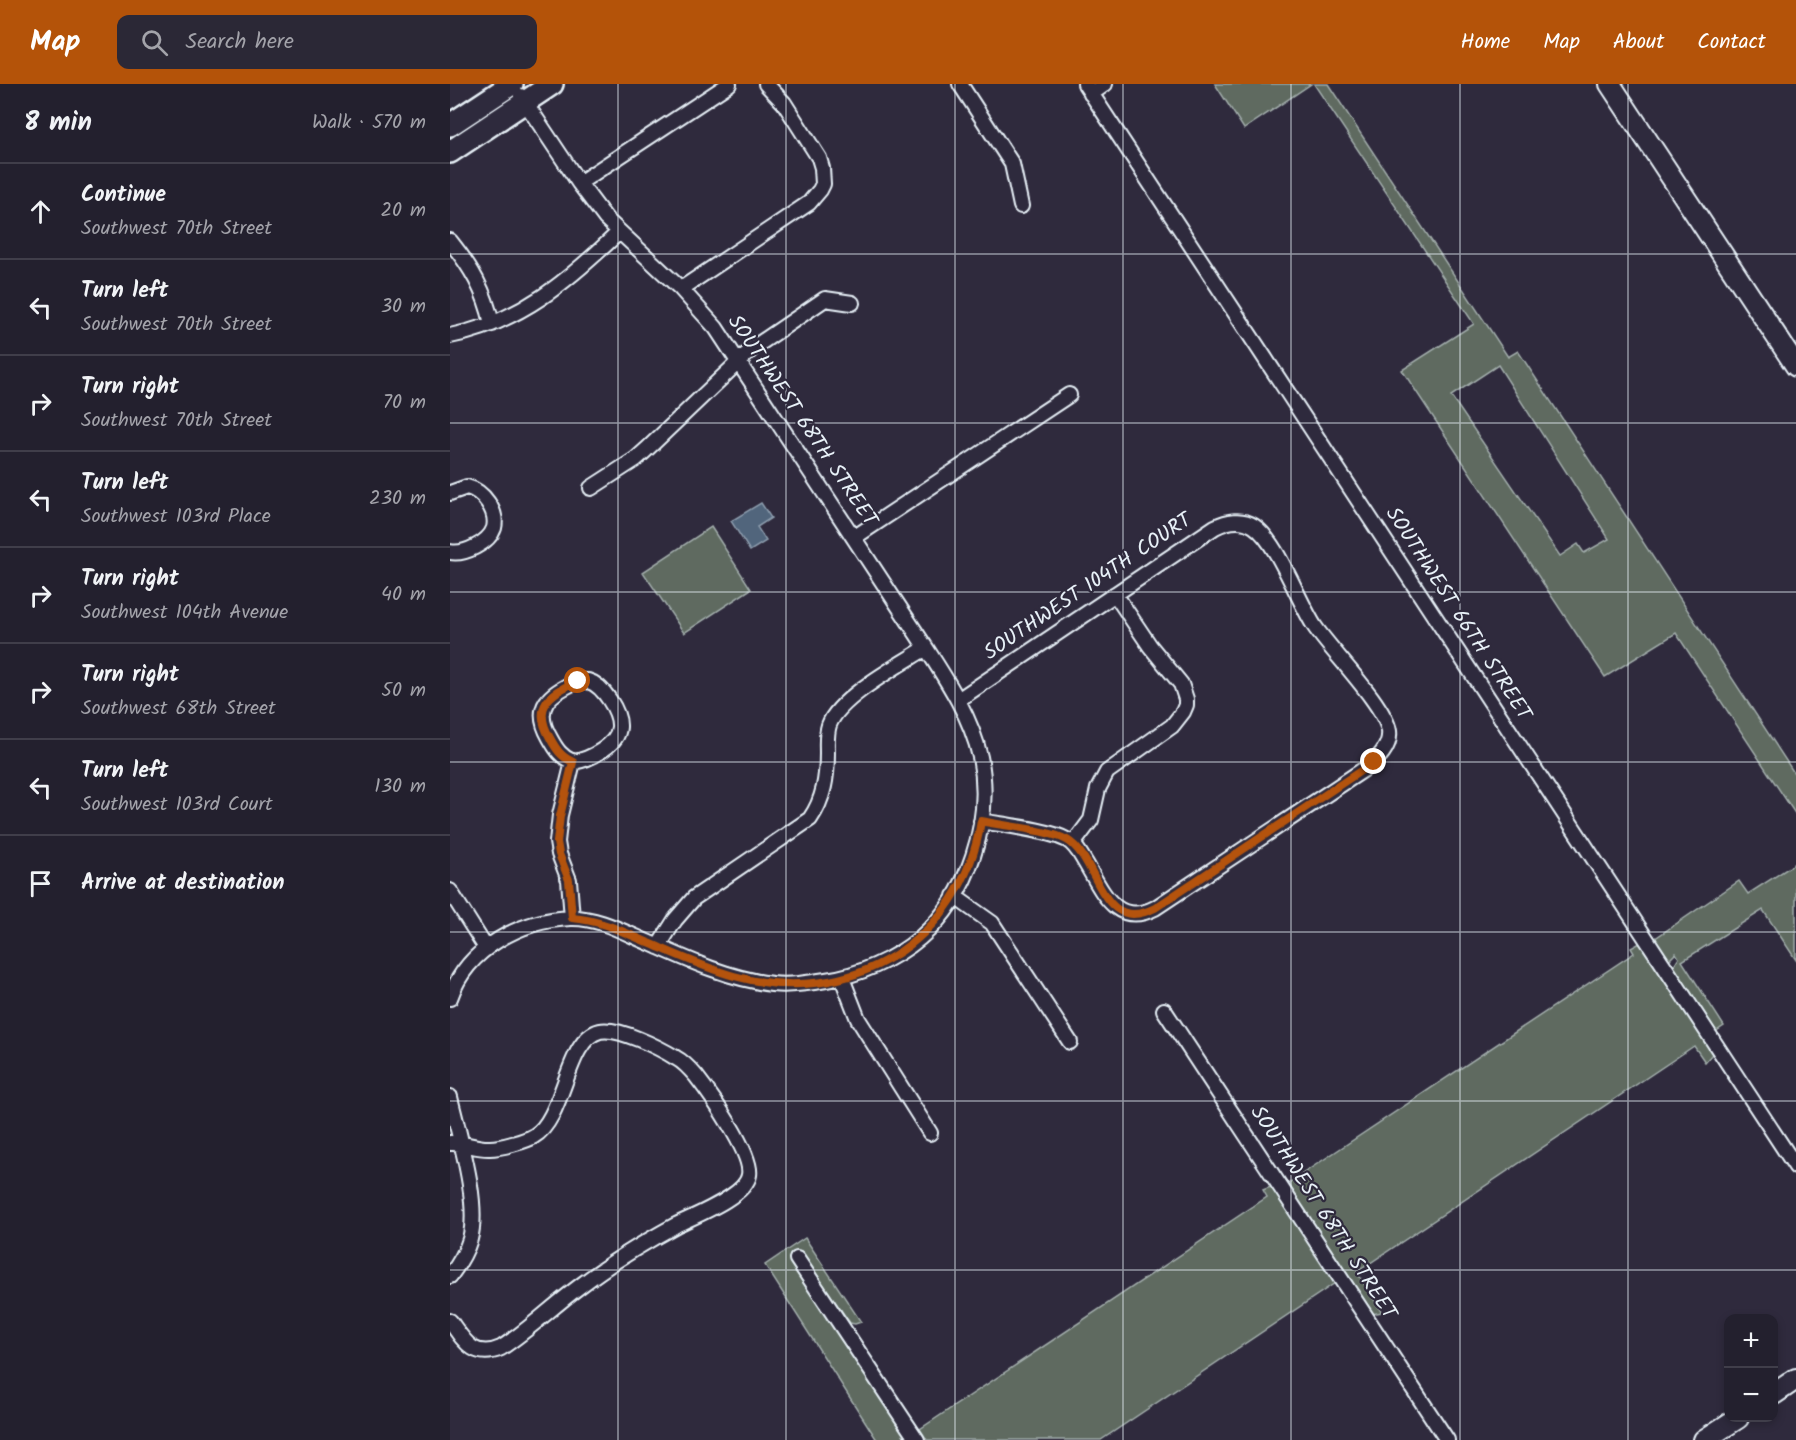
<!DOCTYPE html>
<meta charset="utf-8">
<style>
body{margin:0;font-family:Kalam,sans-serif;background:#2b2836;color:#f1f3f6}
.controls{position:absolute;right:18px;bottom:18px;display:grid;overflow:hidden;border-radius:12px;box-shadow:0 3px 9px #0003}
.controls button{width:54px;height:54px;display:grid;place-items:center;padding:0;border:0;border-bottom:2px solid #403e4a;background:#23202e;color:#f1f3f6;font:30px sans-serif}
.stop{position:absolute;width:18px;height:18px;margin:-14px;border:4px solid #b45309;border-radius:50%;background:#fff}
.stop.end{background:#b45309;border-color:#fff;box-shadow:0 2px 6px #0008}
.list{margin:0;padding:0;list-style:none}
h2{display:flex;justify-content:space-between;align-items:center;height:78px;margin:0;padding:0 24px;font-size:26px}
h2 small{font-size:20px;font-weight:400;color:#a3a3aa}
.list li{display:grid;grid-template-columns:39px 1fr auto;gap:18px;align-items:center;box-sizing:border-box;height:96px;padding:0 24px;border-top:2px solid #403e4a}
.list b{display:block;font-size:22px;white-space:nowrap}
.list p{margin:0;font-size:20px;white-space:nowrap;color:#a3a3aa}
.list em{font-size:20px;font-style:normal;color:#a3a3aa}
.icon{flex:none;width:33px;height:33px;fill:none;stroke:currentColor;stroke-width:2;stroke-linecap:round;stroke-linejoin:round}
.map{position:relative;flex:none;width:1346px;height:1356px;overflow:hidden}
header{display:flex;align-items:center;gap:36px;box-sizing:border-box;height:84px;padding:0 30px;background:#b45309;color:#fff}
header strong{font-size:28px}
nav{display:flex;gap:33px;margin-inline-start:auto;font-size:21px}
.search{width:420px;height:54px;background:#2b2836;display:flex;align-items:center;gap:15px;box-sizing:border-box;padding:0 21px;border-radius:12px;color:#a3a3aa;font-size:22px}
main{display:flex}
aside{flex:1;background:#23202e}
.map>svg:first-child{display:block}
</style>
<header>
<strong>Map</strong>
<div class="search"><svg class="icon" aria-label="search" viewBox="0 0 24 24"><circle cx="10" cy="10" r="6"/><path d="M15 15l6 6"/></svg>Search here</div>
<nav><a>Home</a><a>Map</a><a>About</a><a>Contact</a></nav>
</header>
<main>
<aside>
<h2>8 min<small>Walk · 570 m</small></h2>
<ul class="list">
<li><svg class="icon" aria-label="ahead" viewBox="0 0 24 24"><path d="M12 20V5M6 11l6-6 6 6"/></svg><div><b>Continue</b><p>Southwest 70th Street</p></div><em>20 m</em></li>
<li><svg class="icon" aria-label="left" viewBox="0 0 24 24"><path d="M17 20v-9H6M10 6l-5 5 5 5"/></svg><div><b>Turn left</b><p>Southwest 70th Street</p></div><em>30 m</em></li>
<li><svg class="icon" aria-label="right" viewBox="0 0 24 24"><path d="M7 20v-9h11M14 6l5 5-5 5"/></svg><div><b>Turn right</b><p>Southwest 70th Street</p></div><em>70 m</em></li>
<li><svg class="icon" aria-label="left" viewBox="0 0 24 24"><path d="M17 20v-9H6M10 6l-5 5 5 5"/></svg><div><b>Turn left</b><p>Southwest 103rd Place</p></div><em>230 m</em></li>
<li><svg class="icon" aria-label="right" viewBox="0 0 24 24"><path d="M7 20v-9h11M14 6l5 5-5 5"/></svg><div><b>Turn right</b><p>Southwest 104th Avenue</p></div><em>40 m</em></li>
<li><svg class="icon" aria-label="right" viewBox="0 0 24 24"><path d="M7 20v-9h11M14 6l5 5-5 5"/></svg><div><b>Turn right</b><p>Southwest 68th Street</p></div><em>50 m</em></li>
<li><svg class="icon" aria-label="left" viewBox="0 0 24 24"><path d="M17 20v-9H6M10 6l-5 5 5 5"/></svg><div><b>Turn left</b><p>Southwest 103rd Court</p></div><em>130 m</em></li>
<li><svg class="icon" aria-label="arrive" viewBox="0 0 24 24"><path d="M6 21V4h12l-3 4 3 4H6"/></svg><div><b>Arrive at destination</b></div></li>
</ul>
</aside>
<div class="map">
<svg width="1346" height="1356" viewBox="0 0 1346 1356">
<rect width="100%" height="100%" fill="#2f2a3d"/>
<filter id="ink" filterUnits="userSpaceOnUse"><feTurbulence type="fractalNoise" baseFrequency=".0167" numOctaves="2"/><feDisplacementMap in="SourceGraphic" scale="12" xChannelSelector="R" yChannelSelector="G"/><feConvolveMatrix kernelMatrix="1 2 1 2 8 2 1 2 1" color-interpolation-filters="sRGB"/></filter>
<g filter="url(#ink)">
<path fill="#5e6b61" stroke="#a3aeac" stroke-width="1.5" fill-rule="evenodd" d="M765,0H861L794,45Z
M864,0H878L1058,273L1068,267L1346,692V731L1226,549L1155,593L952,286L1024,240ZM1048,281L1159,455L1134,469L1128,460L1110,472L1001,312Z
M261,443L301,505L234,549L193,488Z
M1346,779V876L1313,826L1232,877L1274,942L1265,948L1225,887L1224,882L1229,874L1226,869L1218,877L1204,855L1289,797L1298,810Z
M1190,859L1263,969L1255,978L1244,962L907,1188L932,1228L922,1230L841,1106L840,1098L1184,869L1181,864Z
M823,1102L885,1199L651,1356H477L470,1345L817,1113L813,1106Z
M355,1154L411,1238L405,1240L400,1239L354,1172H349L461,1356H427L315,1181Z"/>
<path fill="#51657c" stroke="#8d9dae" stroke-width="1.5" d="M311,419L321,434L307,443L316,457L300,467L281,437Z"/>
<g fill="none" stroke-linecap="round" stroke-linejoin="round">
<defs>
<path id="street" d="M510,0L562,80L571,122
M635,0L1346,1083
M641,10L655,0
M129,99L279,0
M0,157C21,183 35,207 42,240
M231,205L359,119L370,106L373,100L372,84L369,74L334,19L316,0
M0,252C69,239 119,196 168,149
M141,404L186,375L196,366L303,264L375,215L402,219
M0,409L17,403C33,407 48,427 44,444C39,459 14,471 0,468
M405,453L619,311
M128,597C132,597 135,597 138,597C153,601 170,628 169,643C168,661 139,676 123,678C111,673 106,665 100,654C82,623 99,609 128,597Z
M508,616L765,443C777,437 792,434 804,442C827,457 849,519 865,543C882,568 935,621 939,647C941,663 928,675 916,684L705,824C665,844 652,806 635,778C630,770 626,761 617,756C599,746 553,741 531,737
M623,760L641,736L648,705L657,688L722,642L733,628L736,621V615L731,600L700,562L665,510
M0,807L36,864
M504,812L542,839L620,958
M122,834L119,796L109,770L107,758L110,731L123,678
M208,863L225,836L244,814L360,735C374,715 377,693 377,669C377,660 376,650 379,641C389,613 451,580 476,564
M392,894L408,935L480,1049
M0,914C17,864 71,836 121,834C149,833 177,850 202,860C240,877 281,895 322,900C340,902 358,899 376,896C409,891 444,876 470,854C519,812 543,736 530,673C521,633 498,598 476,564L266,244L231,205L156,135L129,99L71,12
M714,926L997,1356
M0,1013C9,1052 30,1118 20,1155C16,1169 9,1180 0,1192
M0,1059C14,1058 27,1065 40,1064C50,1064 76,1057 84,1052C115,1034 116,955 150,947C168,943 210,964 226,974C234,978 240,985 246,992C260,1010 303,1070 299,1091C296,1112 244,1132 226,1141C193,1159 160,1179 130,1202C103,1222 79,1246 51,1264C24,1276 14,1257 0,1237
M347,1175L467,1356"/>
<path id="secondary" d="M1160,0L1346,282
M1324,1310L1346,1295
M1254,1356L1288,1334"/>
<path id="primary" d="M0,41L62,0
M0,68L102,0"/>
</defs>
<use href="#street" stroke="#e8f1f8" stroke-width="18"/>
<use href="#secondary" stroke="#e8f1f8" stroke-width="24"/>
<use href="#primary" stroke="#e8f1f8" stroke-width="26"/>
<use href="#street" stroke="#2f2a3d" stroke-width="14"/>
<use href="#secondary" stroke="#2f2a3d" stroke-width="20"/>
<use href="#primary" stroke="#2f2a3d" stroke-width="21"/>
</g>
</g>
<g fill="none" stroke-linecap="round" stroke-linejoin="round" filter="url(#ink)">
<path stroke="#b45309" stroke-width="8" d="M128,597C99,609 82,623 100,654C106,665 111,673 123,678L110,732L107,758L109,770L119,796L122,834C150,836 174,848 199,859C227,871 255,884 284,892C400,925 512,857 531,737C553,742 600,746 617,756C650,775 649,852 705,824L924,678"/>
</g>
<path fill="none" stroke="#e8f1f8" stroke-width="1.5" stroke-opacity="0.55" d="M168,0V1356M336,0V1356M505,0V1356M673,0V1356M841,0V1356M1010,0V1356M1178,0V1356M0,170H1346M0,339H1346M0,508H1346M0,678H1346M0,848H1346M0,1017H1346M0,1186H1346"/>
<g text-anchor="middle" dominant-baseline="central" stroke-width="4.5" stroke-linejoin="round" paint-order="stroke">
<g font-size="21" fill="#e8f1f8" stroke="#2f2a3d">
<text transform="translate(352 337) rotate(56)">SOUTHWEST 68TH STREET</text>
<text transform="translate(638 503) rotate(-34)">SOUTHWEST 104TH COURT</text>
<text transform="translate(1008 530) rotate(57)">SOUTHWEST 66TH STREET</text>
<text transform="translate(873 1129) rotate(57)">SOUTHWEST 68TH STREET</text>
</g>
</g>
</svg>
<div class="controls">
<button>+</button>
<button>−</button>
</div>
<div class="stop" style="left:128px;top:597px"></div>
<div class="stop end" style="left:924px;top:678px"></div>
</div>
</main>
